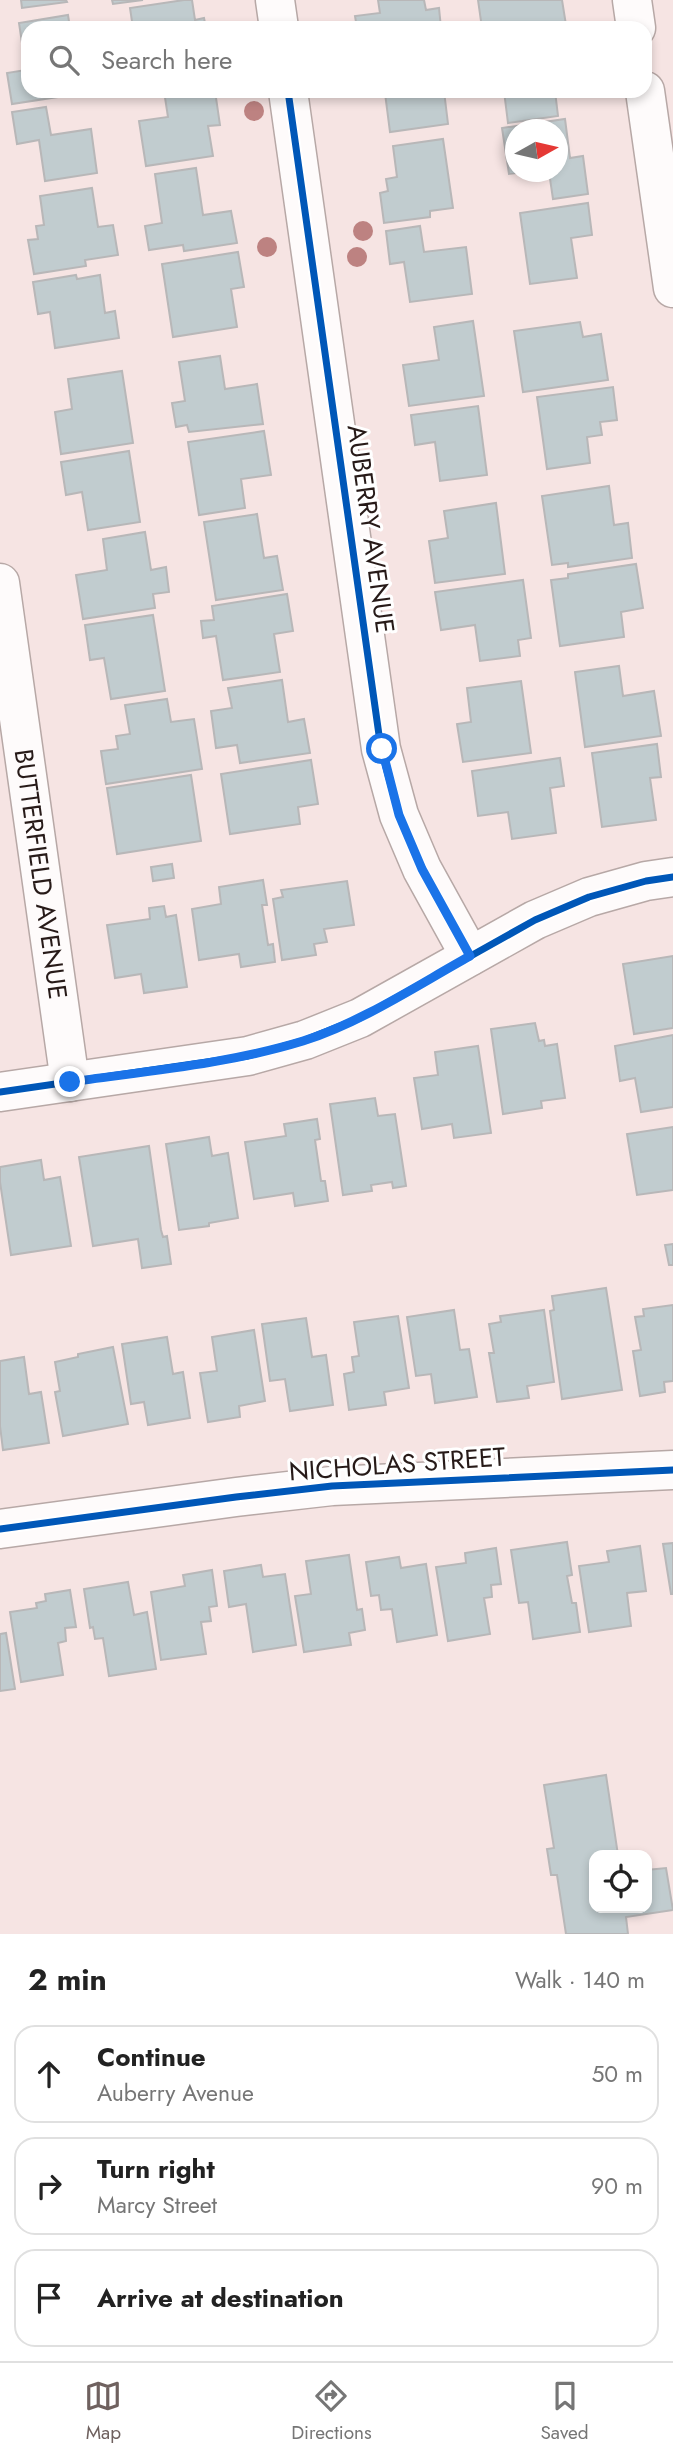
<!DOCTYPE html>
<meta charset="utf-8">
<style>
body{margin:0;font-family:Jost,sans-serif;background:#f2f2f2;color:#222}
.controls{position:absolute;right:21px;bottom:21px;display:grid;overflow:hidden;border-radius:14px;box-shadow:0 4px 10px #0003}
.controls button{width:63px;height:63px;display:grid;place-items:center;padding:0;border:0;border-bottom:2px solid #e0e0e0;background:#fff;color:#222;font:35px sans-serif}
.compass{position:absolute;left:505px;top:119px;width:63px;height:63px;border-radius:50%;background:#fff;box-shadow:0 4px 10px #0003;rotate:82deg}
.stop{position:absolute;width:21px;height:21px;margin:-16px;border:5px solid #1a73e8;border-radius:50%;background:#fff}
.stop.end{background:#1a73e8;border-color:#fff;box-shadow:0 2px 7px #0008}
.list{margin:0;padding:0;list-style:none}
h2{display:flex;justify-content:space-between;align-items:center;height:91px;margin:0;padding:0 28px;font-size:30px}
h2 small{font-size:23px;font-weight:400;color:#767676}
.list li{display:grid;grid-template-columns:46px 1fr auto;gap:21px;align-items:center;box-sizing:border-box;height:98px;margin:0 14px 14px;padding:0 14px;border:2px solid #e0e0e0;border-radius:21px}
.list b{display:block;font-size:26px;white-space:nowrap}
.list p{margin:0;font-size:23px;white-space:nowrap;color:#767676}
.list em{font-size:23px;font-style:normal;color:#767676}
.icon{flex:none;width:38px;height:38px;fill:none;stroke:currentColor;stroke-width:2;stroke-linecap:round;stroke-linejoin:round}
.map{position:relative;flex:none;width:673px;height:1934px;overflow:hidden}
.search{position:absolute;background:#fff;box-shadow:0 4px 10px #0003;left:21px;right:21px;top:21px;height:77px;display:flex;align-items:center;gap:18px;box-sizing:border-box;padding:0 24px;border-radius:21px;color:#767676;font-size:26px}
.sheet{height:427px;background:#fff}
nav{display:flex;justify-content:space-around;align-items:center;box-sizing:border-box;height:98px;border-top:2px solid #e0e0e0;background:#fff;font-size:19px;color:#767676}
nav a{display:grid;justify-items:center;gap:4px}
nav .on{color:#6f615f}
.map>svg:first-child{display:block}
</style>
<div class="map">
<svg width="673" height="1934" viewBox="0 0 673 1934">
<rect width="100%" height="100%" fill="#f6e4e3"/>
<path fill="#c1cccf" stroke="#b8b7b8" stroke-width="2" d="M21,0H66L67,2L22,8Z
M112,0H143L113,4Z
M184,0H192L195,20L204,18L206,28H133L130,8Z
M378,0H424L426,10L439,8L441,28H357L355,16L380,13Z
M478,0H562L566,25L542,28H482Z
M68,15L70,28H28V91H77L78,94L12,104L7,73L26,70L19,23Z
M164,91H215L220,125L208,126L213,156L146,166L139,121L168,117Z
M366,91H444L448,124L390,132L385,93L366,95Z
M504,91H555L558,116L508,123Z
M46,107L51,135L91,129L97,173L45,181L39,140L17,144L12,112Z
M565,119L570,158L583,156L588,194L553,199L549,172H558V130H516V172H524L509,174L502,128Z
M443,139L453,208L430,211V217L384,223L380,193L388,191L386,179L397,177L393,146Z
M196,168L203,215L231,211L237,243L184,251L183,245L149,250L145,226L162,223L155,174Z
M92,188L98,227L113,225L118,255L85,260L86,266L34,274L28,240L38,239L36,226L44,225L40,196Z
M588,203L592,235L571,238L577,278L530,284L520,213Z
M420,226L424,252L466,247L472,294L410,302L404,262L390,264L386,231Z
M238,252L244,287L231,289L237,327L173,337L162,264Z
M76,275L77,279L100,275L105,313L115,311L119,338L55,348L50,312L38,314L33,282Z
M473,321L484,396L409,406L403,365L439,360L434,327Z
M580,322L583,337L601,334L608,380L523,392L514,331Z
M220,356L225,389L257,384L263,424L189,432L187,425L176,427L172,403L185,401L179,362Z
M122,371L133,443L61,454L55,412L72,409L68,379Z
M613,387L617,420L600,422L602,435L587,437L590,463L547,469L537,397Z
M478,406L487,475L440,481L435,442L415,445L411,415Z
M264,431L271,475L241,479L245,508L199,515L188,442Z
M129,451L140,522L88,530L82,492L66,495L61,462Z
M609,486L614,525L628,523L632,558L568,567V563L552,565L542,496Z
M496,503L505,574L435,583L429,541L448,538L444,511Z
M257,514L264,558L277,556L283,590L216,600L204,522Z
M145,532L151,570L166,567L169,592L153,594L155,608L83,619L76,575L107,570L103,539Z
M636,564L643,608L621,612L624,637L560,646L551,580L568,578V574Z
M523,580L531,638L518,640L520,656L480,661L475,625L441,630L435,592Z
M287,594L293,631L274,634L280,672L223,680L216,636L203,638L201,621L214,620L212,606Z
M153,615L165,691L111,699L104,658L90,660L85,625Z
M619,666L623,696L654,691L661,736L585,747L575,672Z
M282,680L288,722L304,719L310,753L240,763L237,745L216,748L211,711L232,708L228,688Z
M521,681L531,753L463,762L457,724L471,722L467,688Z
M167,699L171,722L194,719L202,769L106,784L101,751L118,749L116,736L130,734L125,705Z
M657,744L661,777L650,778L656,820L602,827L592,753Z
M560,758L564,786L550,788L556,833L512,839L508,812L478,816L472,771Z
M311,760L318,804L298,807L300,824L230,834L221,774Z
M191,775L201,841L117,854L107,788Z
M172,864L174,878L153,881L151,867Z
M263,880L267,905H262L268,945L273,944L275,962L241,967L239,954L199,960L192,909L221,904L219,887Z
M347,881L354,925L324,929L327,942L314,944L316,955L282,960L273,899L283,897L281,890Z
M164,906L166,917L176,915L187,987L144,993L141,974L115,978L107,925L150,919L149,908Z
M673,956V1028L634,1034L623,964Z
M535,1023L539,1041L544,1040L545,1046L557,1044L565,1098L541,1101L542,1108L503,1114L491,1029Z
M673,1035V1107L641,1112L635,1078L620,1081L615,1046Z
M478,1046L491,1133L454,1138L452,1124L422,1129L414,1078L438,1075L435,1052Z
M375,1098L378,1116L395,1114L406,1186L393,1188L392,1182L371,1185L372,1191L343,1195L330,1104Z
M317,1119L320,1139L315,1140L321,1181H325L328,1201L295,1206L293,1193L254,1199L245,1142L286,1136L284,1124Z
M673,1127V1190L637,1195L627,1134Z
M209,1137L212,1156L228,1153L238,1218L209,1223V1226L179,1230L166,1144Z
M149,1146L161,1230L163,1237L167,1236L171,1264L142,1268L138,1239L93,1246L79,1157Z
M41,1160L44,1180L60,1177L71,1246L11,1255L0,1182V1167Z
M673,1244V1265H669L665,1245Z
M606,1288L622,1390L562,1399L550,1311L554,1310L552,1296Z
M673,1305V1381L664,1382L665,1392L640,1396L633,1351L641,1350L635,1317L644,1316L643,1309Z
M454,1310L460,1350L469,1349L477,1397L435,1403L431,1374L416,1376L407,1317Z
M544,1310L554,1382L527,1386L529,1398L497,1402L489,1353H494L489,1324L501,1322L500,1316Z
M398,1316L409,1388L384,1392L386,1405L349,1410L344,1374L354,1372L352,1357L359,1356L354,1322Z
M306,1318L312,1357L326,1355L333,1405L290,1411L285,1379L270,1381L262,1324Z
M254,1330L265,1401L239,1406L240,1417L208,1422L200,1373L217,1371L212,1337Z
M167,1337L173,1374L183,1372L190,1418L148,1425L144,1402L131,1404L122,1344Z
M113,1347L128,1424L63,1436L55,1392L60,1391L55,1362L78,1357V1354Z
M24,1357L29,1394L41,1392L49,1443L3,1450L0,1426V1361Z
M567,1542L572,1575L567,1576L572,1603H576L580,1632L533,1639L528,1602L519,1603L511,1550Z
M673,1543V1594H671L663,1544Z
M640,1546L646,1591L627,1593L631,1626L589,1632L579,1566L609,1562L607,1551Z
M496,1548L501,1584L491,1585L492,1597L484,1598L490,1634L448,1641L436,1567L466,1563L465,1553Z
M349,1555L357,1610L362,1609L365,1630L349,1633L351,1645L304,1652L295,1596L311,1594L306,1561Z
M399,1557L401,1568L426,1564L437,1635L397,1642L392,1609L381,1610L379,1595L371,1596L366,1562Z
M261,1565L263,1577L285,1574L296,1645L253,1652L246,1604L229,1607L224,1571Z
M212,1570L217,1606L209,1607L211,1621L201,1622L206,1654L161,1660L151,1592L185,1586L183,1575Z
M128,1582L134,1615L147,1612L156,1669L109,1676L103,1638L95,1639L93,1627L90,1628L84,1589Z
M70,1590L76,1627L65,1628L66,1641L58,1643L63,1675L21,1682L10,1612L37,1608L36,1603L46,1601L45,1594Z
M6,1633L15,1689L0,1691V1634Z
M606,1775L618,1855H594V1908H647V1870L666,1868L673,1910L626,1917L628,1934H566L557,1875H551L547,1849L554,1848L544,1785Z"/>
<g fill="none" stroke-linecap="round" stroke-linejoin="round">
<defs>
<g id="minor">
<path d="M275,0L279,28"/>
<path d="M632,0L636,28"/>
<path d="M288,91L381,749L399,815L422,869L470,956"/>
<path d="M645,91L673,288"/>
<path id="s1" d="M0,583L70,1082"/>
<path d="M0,1092L248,1056L305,1040L360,1018L535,920L589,897L646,881L673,877"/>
<path d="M0,1529L236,1497L332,1486L673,1470"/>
</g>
</defs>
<use href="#minor" stroke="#b7a8a6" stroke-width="41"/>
<use href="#minor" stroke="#fefbfb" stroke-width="38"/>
<defs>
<path id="cycleway" d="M288,91L381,749L399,815L422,869L470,956
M0,1092L248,1056L305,1040L360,1018L535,920L589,897L646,881L673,877
M0,1529L236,1497L332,1486L673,1470"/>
</defs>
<use href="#cycleway" stroke="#fff" stroke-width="11"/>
<use href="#cycleway" stroke="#0057b8" stroke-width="7"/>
</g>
<g fill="#bd8281">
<circle cx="254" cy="111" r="10"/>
<circle cx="363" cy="231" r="10"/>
<circle cx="267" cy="247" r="10"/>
<circle cx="357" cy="257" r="10"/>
</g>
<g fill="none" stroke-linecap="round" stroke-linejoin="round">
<path stroke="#1a73e8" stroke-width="9" d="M70,1082C148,1071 228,1064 303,1041C362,1022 416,986 470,956L422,869L399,815L382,749"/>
</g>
<g text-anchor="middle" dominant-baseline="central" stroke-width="6" stroke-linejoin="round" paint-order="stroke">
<g font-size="26" fill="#271a18" stroke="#fff">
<text transform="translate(371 529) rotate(82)">AUBERRY AVENUE</text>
<text stroke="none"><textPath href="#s1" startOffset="294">BUTTERFIELD AVENUE</textPath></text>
<text transform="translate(397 1464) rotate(-4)">NICHOLAS STREET</text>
</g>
</g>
</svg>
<div class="controls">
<button><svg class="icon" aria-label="locate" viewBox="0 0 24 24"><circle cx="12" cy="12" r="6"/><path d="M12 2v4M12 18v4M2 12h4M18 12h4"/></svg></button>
</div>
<svg class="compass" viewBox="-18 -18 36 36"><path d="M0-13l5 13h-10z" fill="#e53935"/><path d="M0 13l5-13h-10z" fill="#767676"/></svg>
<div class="stop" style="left:382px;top:749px"></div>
<div class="stop end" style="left:70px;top:1082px"></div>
<div class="search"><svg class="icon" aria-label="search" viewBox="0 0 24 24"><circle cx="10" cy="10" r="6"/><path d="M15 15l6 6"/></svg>Search here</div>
</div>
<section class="sheet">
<h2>2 min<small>Walk · 140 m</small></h2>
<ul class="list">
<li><svg class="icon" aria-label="ahead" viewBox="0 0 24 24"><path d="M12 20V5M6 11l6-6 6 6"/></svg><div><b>Continue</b><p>Auberry Avenue</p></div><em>50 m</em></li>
<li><svg class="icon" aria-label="right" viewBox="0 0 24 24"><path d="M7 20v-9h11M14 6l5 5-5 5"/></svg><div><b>Turn right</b><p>Marcy Street</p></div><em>90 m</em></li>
<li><svg class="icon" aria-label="arrive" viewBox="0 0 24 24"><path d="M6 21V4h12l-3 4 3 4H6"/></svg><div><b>Arrive at destination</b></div></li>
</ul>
</section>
<nav>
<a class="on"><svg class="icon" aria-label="map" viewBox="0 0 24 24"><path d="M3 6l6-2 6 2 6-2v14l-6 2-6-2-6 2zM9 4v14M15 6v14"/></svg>Map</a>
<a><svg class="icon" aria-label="directions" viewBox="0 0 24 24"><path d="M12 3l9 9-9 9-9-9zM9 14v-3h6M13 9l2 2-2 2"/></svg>Directions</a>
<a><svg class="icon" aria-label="saved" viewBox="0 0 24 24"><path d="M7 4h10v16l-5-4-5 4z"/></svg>Saved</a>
</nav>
